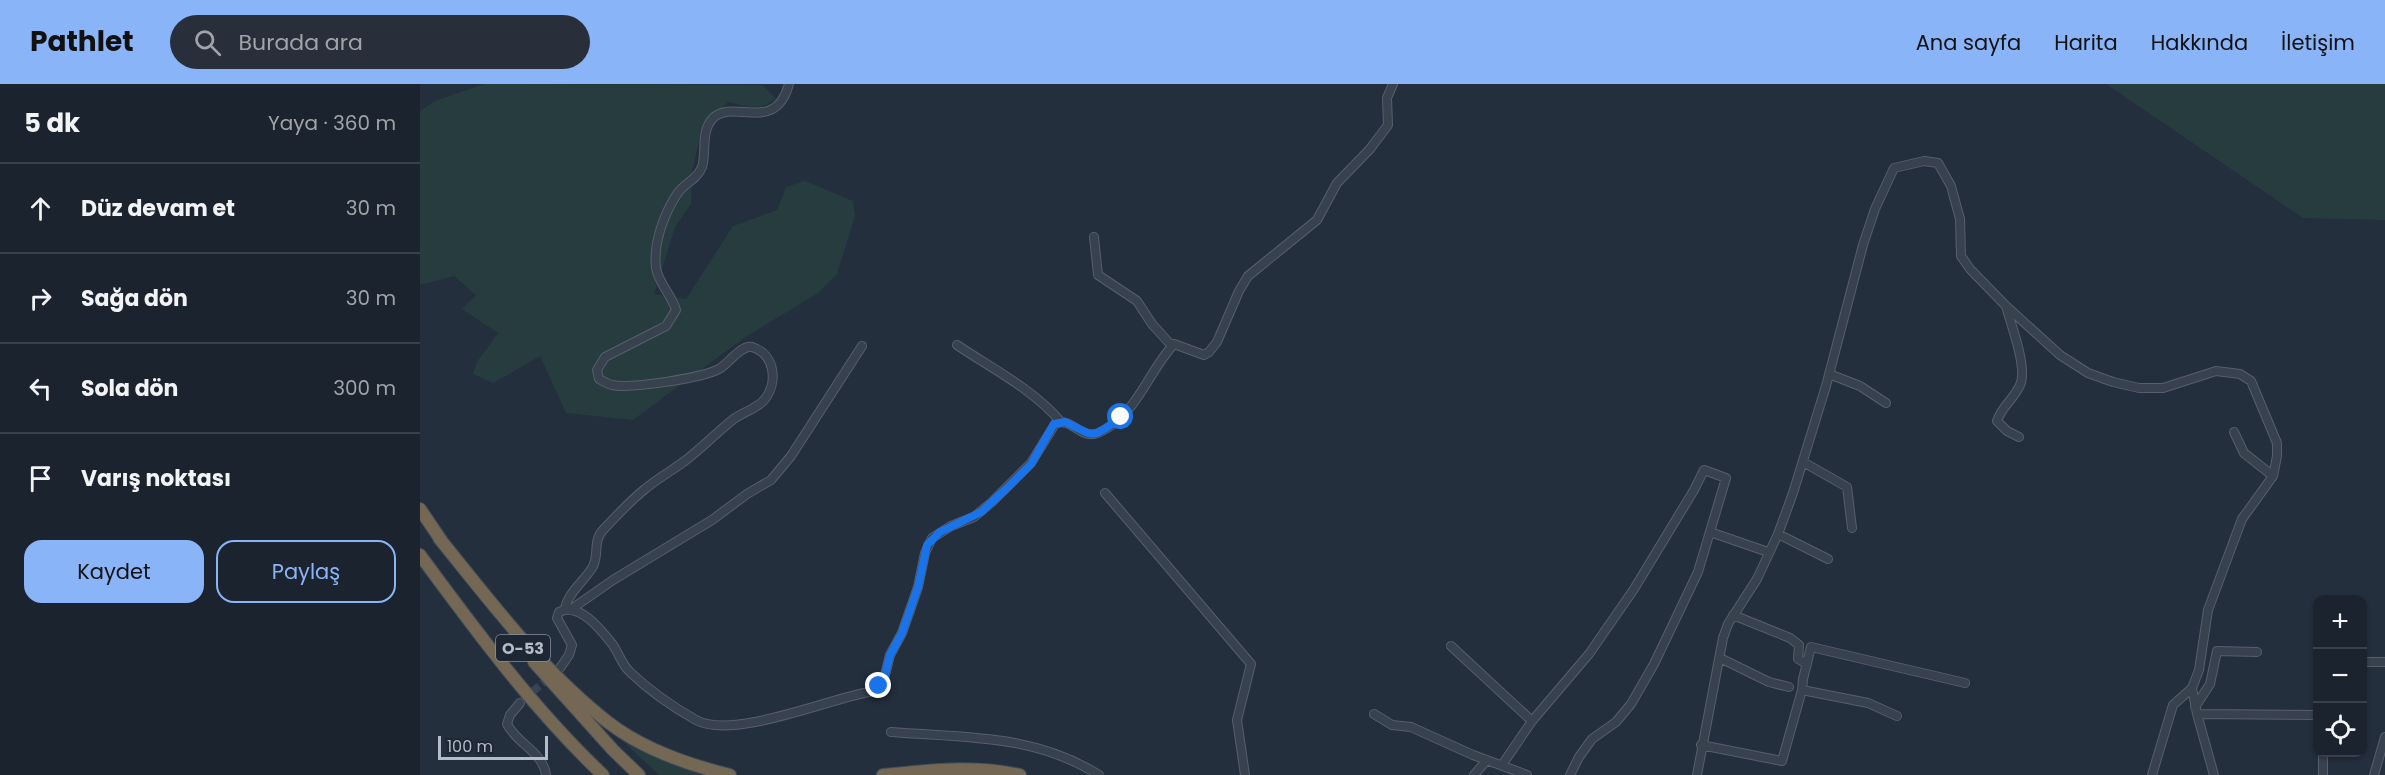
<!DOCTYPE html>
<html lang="tr">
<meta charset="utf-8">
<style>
body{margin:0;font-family:Poppins,sans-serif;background:#282f3a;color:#f1f3f6}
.controls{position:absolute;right:18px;bottom:18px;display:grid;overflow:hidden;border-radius:12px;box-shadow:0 2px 4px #0004}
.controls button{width:54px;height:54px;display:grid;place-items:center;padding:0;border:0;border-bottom:2px solid #39404a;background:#1b232e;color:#f1f3f6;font:30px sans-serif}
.scale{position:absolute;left:18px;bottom:15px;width:110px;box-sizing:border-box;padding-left:6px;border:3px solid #b4bcc9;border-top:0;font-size:16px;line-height:21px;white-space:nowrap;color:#b4bcc9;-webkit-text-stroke:4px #1d2633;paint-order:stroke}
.stop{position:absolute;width:18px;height:18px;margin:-14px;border:4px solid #1a73e8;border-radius:50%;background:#fff}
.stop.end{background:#1a73e8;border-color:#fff;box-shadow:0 2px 6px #0008}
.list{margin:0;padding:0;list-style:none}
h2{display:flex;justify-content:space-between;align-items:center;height:78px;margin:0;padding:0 24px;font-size:26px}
h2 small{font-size:20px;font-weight:400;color:#a0a4aa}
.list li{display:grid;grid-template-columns:39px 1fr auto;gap:18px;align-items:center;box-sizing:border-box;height:90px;padding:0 24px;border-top:2px solid #39404a}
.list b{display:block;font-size:22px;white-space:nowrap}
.list em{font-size:20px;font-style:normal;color:#a0a4aa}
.actions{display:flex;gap:12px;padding:18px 24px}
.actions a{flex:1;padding:14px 0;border:2px solid #8ab4f8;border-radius:18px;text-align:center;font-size:21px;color:#8ab4f8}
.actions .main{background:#8ab4f8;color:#111}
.icon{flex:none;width:33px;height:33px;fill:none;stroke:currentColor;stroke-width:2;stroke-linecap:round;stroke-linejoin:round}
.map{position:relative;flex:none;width:1965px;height:691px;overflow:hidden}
header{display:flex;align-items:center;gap:36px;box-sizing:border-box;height:84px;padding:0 30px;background:#8ab4f8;color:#111}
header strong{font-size:28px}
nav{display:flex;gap:33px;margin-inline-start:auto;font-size:21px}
.search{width:420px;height:54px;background:#282f3a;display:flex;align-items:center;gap:15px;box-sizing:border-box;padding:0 21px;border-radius:33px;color:#a0a4aa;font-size:22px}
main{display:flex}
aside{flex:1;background:#1b232e}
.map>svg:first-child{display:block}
</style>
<header>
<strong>Pathlet</strong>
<div class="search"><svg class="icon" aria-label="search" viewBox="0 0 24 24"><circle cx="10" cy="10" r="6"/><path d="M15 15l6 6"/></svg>Burada ara</div>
<nav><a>Ana sayfa</a><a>Harita</a><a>Hakkında</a><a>İletişim</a></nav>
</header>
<main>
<aside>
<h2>5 dk<small>Yaya · 360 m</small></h2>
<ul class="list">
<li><svg class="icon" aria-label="ahead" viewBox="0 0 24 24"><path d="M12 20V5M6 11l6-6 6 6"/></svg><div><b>Düz devam et</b></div><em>30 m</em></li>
<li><svg class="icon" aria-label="right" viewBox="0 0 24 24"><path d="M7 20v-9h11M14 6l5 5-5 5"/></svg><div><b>Sağa dön</b></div><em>30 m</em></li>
<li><svg class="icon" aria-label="left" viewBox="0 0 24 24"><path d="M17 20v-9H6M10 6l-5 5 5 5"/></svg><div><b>Sola dön</b></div><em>300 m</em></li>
<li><svg class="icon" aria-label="arrive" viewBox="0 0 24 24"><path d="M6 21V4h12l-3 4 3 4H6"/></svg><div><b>Varış noktası</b></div></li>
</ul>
<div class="actions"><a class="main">Kaydet</a><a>Paylaş</a></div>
</aside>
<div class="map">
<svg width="1965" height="691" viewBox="0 0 1965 691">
<rect width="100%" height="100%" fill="#242f3e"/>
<path fill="#263c3f" d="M64,0L343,1L355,14C341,28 325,22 308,18L282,44L272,88L271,120L255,143L234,210L266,215L313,142L357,126L366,103L385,97L433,117L435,132L417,190L398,209L324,254L213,336L146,329L120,272L73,299L53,290L57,278L78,249L42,225L56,211L34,192L0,201V27L15,17Z
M1686,0H1965V136L1883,134Z
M193,648L290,691H239Z"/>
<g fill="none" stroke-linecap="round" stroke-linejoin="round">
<path stroke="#3a4453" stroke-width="8" stroke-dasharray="8 4" stroke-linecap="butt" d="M104,615L131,592"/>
<defs>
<path id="minor" d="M674,153L678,191L717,217L732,240L751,261L754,260
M1586,222C1591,241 1608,284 1600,301C1594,315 1582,322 1577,337L1587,347L1599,353
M537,261C571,284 613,305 640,337
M1409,290L1440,302L1466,319
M1814,348L1824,369L1853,392
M1383,378L1427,403L1432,444
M685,409L831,580L817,636L825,691
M1290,448L1348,468
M1358,450L1408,475
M145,525C147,510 164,497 172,484C180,472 172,458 183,446C196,432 210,417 225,405C238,394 253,386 266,376C283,363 298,347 315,334C324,328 338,324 345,315C358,298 355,270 332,263C321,261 309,279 299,285C282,294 211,305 192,301C188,300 183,297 179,295L177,286L185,273L246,242L256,226C252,212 238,198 236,184C233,159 244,130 257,110C264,99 277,96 282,83C287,68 280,48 293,34C314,14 355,51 369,0
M150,526L193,496L292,436L327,410L351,396L371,372L442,262
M1313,531L1370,554L1379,561L1378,575L1387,580
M1031,562L1112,637
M1300,574L1349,598L1369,603
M1942,578H1965
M140,584L149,571L152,561L137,534L139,528C159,517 182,547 193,561C199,570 202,581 210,588C230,607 253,623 276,636C313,656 408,615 449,608L459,602L464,595L470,571L482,549L498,503L505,469L512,454L531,442L554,433L572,418L611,379L635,340C651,332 661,356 678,349C717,332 727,289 754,260L784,271L789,268L797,258L819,207L828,192L897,136L917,99L950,65L968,41L967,14L973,0
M1382,606L1448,619L1477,632
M100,619L90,631L87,640C97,660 123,668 126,691
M1775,623L1790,600L1797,567L1837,568
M954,630L972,641L991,643L1053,671L1107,691
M1777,630L1898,631
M471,648C546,654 614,650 679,691
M1281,661L1362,677L1382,606L1383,595L1391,563L1545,599
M1903,668V691
M1082,681L1112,637L1169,570L1214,505L1274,406L1284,386L1306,394L1278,488L1234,580L1211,620L1196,638L1172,655L1159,673L1150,691
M1054,691L1067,676
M1277,691L1303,554L1308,540L1337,495L1358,450L1373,409L1406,302L1443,161L1455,125L1474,84L1504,77L1518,79L1531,102L1540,135L1541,172L1550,185L1586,222L1640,271L1668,289L1693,298L1719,304H1743L1796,287L1820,290L1831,297L1857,359V372L1853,392L1822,435L1788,526L1779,586L1772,604L1777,630L1794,691
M1732,691L1753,621L1772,604
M1954,691L1965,653"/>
<path id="highway" d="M0,425L23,459
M19,454C71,518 123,588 189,639C223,665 269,681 310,691
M0,471C56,547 114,626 183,691
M114,578L193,666L219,691
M463,691C509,686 555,681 600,691"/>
</defs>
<use href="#minor" stroke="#565f6c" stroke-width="10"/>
<use href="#highway" stroke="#434c59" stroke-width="14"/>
<use href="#minor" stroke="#38414e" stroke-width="8"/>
<use href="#highway" stroke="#746855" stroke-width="12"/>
</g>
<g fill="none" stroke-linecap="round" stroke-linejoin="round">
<path stroke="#1a73e8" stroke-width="8" d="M459,602L464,595L470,571L482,549L498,503L507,461L520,448L561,428L586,405L611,380L634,340L645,338C677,353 670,356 701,333"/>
</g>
<g text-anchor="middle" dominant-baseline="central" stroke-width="4.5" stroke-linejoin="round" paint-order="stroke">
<rect fill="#1d2633" stroke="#878f9c" stroke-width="1.5" x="76" y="551" width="54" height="26" rx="4.5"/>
<g font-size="16" font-weight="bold" fill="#b4bcc9">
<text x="103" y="564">O-53</text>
</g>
</g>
</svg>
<div class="controls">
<button>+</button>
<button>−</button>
<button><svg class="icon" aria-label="locate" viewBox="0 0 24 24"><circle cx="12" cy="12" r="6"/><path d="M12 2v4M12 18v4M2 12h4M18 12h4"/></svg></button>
</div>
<div class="scale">100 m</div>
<div class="stop" style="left:701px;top:333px"></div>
<div class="stop end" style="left:459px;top:602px"></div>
</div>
</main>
